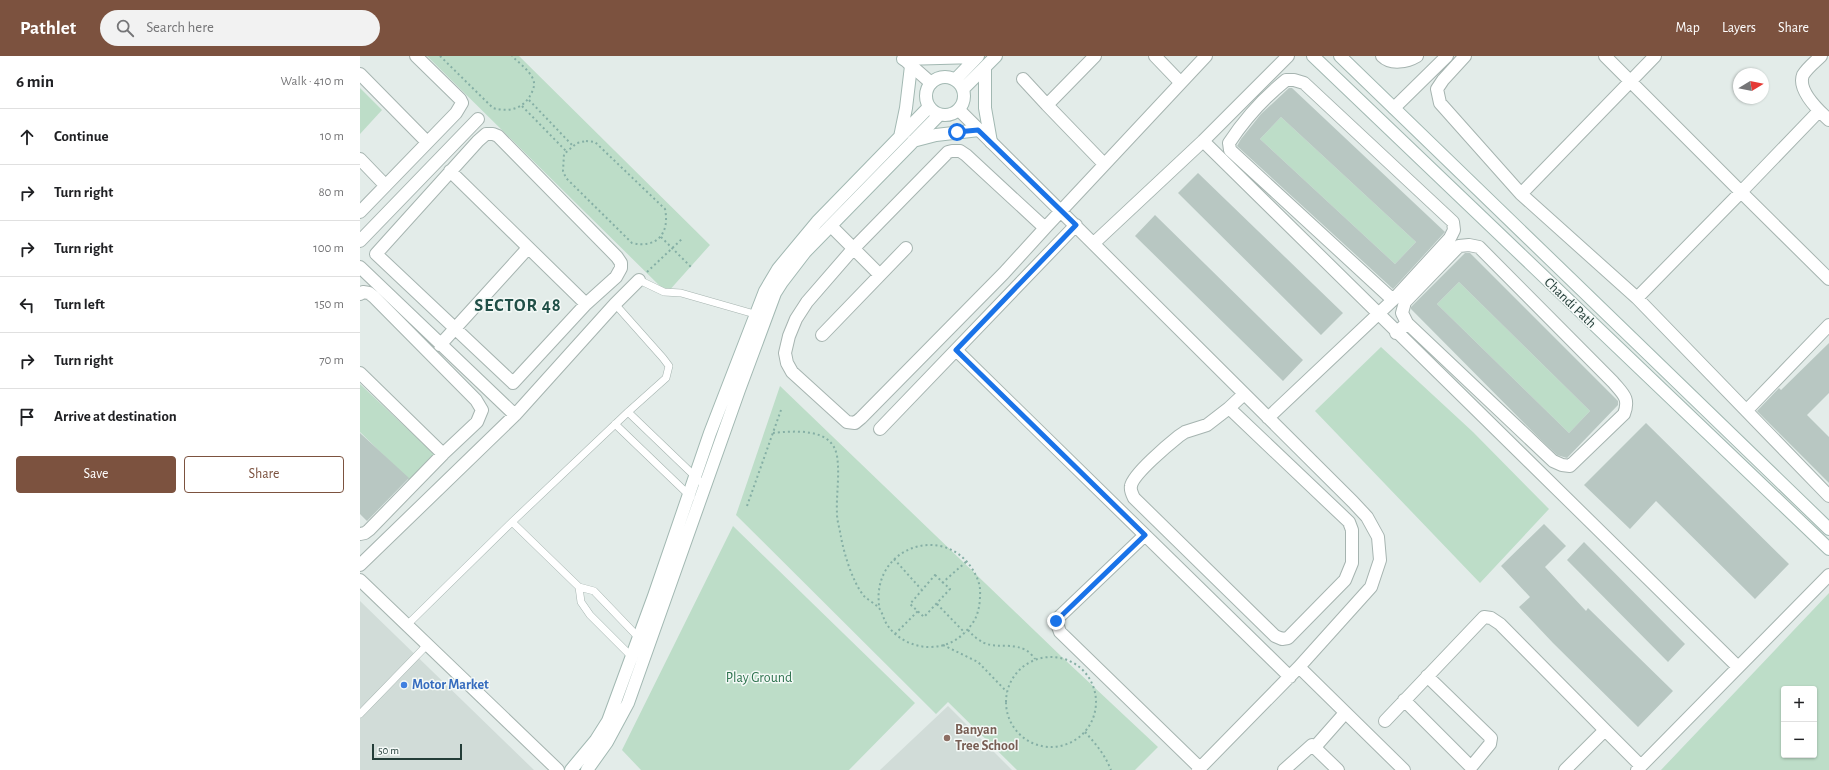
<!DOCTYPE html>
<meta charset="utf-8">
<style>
body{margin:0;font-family:"Alegreya Sans",sans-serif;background:#f2f2f2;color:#202124}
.controls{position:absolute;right:12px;bottom:12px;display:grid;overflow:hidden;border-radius:4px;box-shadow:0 1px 3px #0004}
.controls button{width:36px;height:36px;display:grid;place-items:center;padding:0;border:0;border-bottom:1px solid #e0e0e0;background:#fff;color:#202124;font:20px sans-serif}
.compass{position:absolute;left:1373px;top:12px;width:36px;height:36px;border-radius:50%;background:#fff;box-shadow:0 1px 3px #0004;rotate:80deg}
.scale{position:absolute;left:12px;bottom:10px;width:90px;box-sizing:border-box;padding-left:4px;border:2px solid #233d38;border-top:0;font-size:11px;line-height:14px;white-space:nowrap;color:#233d38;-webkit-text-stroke:3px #f4f9f7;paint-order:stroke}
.stop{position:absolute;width:12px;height:12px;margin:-9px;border:3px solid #1a73e8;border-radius:50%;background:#fff}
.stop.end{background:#1a73e8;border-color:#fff;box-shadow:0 1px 4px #0008}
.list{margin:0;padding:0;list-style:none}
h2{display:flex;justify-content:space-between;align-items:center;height:52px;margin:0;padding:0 16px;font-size:17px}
h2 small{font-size:13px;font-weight:400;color:#757577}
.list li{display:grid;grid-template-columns:26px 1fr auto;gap:12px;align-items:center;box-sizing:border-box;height:56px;padding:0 16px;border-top:1px solid #e0e0e0}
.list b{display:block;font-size:15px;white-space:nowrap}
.list em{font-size:13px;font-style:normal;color:#757577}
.actions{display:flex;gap:8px;padding:12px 16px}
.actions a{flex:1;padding:9px 0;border:1px solid #7c523f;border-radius:4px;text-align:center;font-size:14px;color:#7c523f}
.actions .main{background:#7c523f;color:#fff}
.icon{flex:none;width:22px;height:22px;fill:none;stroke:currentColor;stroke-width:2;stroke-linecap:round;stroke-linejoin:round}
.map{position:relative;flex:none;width:1469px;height:714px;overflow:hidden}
header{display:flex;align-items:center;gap:24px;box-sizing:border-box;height:56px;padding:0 20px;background:#7c523f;color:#fff}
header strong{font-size:19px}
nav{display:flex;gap:22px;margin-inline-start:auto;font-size:14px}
.search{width:280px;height:36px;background:#f2f2f2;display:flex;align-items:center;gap:10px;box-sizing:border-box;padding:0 14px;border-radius:22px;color:#757577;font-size:15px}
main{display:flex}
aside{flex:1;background:#fff}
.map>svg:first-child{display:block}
</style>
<header>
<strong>Pathlet</strong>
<div class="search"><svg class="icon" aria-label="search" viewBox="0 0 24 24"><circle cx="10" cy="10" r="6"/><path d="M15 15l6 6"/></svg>Search here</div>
<nav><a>Map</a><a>Layers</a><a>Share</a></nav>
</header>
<main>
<aside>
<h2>6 min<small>Walk · 410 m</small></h2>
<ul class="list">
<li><svg class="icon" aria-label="ahead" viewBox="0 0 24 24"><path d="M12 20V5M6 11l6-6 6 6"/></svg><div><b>Continue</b></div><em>10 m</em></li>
<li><svg class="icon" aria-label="right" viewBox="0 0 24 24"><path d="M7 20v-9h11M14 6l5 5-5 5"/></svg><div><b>Turn right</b></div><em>80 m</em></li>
<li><svg class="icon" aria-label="right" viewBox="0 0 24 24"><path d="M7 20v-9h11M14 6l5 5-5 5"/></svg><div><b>Turn right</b></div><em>100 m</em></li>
<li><svg class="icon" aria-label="left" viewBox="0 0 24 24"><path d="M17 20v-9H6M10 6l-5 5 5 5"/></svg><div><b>Turn left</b></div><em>150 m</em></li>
<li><svg class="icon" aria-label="right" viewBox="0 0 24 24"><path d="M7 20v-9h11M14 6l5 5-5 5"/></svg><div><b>Turn right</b></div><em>70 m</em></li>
<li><svg class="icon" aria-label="arrive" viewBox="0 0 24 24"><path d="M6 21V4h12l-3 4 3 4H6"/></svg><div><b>Arrive at destination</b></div></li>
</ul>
<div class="actions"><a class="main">Save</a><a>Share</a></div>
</aside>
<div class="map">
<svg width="1469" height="714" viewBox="0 0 1469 714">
<rect width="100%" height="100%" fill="#e3ece9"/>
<path fill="#d1dcd8" d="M0,545L174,714H0Z
M588,650L652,714H520Z"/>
<path fill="#bdddc8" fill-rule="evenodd" d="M67,0H159L350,189L307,237Z
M0,32L22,54L0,78Z
M921,61L1056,186L1035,208L900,83Z
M1099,226L1230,355L1209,377L1077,248Z
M1021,291L1113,376L1189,453L1120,527L955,355Z
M0,328L75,399L51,426L0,376Z
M420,330L703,602L798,691L775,714H657L588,646L576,658L376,459Z
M373,470L555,647L489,714H281L262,694Z
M1469,537V714H1301ZM1424,633H1454V699H1424Z"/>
<path fill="#b8c7c2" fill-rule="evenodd" d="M929,32H932L1085,176L1033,233L877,90L881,83L901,58ZM921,61L1056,186L1035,208L900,83Z
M838,117L983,257L961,279L818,137Z
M795,159L943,304L923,325L775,180Z
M1105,197H1110L1258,345V349L1207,402L1197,399L1180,383L1051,253V251ZM1099,226L1230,355L1209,377L1077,248Z
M1469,287V337L1447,359L1469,381V427L1397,355L1419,332L1421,334Z
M1286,367L1429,508L1395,543L1296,445L1270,473L1224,429Z
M0,377L49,422L7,465L0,458Z
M1184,468L1206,490L1185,511L1226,555L1228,552L1313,635L1278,671L1193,587L1159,551L1170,541L1141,510Z
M1224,486L1325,588L1308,606L1207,504Z"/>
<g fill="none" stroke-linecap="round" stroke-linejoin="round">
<defs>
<path id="lane" d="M279,224L304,236L321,237L398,259
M268,356L345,430
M255,368L331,441
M152,466L219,531L234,535L280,583
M219,531L221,546L230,559L274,603
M47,569L152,466L268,356L306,322L309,310L303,302L255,248
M0,658L67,589"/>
<path id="street" d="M735,0L687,49L744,108
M795,0L820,26
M1022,0C1031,9 1047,6 1057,0
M1105,0L1083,24L1077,33L1080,47L1161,138L1277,242L1381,136L1469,223
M1245,0L1381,136L1459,55
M1461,0C1455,6 1447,12 1443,19C1437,34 1459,55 1469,64
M545,4L571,27
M0,18L67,86
M663,23L687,49
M926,24H934L944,27L1093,166L1094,174L1090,182L1033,244L870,94L869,87C884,64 905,41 926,24Z
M1034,52L1087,0
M599,54L993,446L1007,461L1018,481L1020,504L1011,531L939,611L838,714
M126,78H133L138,80L257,201L261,207V212L256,221L226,248L153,327L16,198L118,85Z
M843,85L1378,611
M592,95H600L606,99L685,172L644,217L501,362L495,367L487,366L432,316L427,307L425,297L429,280L436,263L447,246L493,193L588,96Z
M0,103L25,129
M90,115L226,248
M1161,138L1295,0
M0,156L96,57L102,47L100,43L56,0
M471,170L520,219
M685,172L846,0
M0,185L118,63
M734,187L843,85L928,0
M0,211L155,359
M0,238L3,236L9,237L14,241L116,344L122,354L117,366L83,398L9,474L5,477L0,478
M1277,242L1469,440
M1036,277L1047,267L1042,257L1045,246L1099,190L1109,189L1119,191L1253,326C1263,338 1270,342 1264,358L1210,410L1202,409L1193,405L1047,267
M462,279L546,192
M80,289L168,192
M596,294L930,621
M0,317L83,398
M869,352L847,369L825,376L819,380C809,388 773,418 771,430C770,434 772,438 774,442L915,580L922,583L928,582L985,524L992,507V474L989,466L869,352L884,338
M1387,354L1469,269
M908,362L1033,244
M520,373L716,169
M785,479L699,561L696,565L700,576L840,712
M0,509L155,359L255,248L279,224
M0,524L198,714
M939,611L1044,714
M1044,644L1111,711L1130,688L1131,682L1067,620
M1025,665L1124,561L1131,562L1140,568L1245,674
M955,691L985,657
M924,714L952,689L978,714
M1205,714L1245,674L1281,710
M1277,714L1469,519"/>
<path id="secondary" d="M953,0L1469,493
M980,0L1469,473
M543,3L617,1
M625,11V52L631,86
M566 40a19 19 0 1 1 38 0a19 19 0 1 1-38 0Z
M595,24L618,0
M603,33L636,0
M540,81L546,52L551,10
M553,85L576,79L619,74
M211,714L236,684L248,665L294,540L350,377L405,235L418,213L457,166L569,51
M227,714L247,686L268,647L379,334L415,237L422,226L445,196L579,59"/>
</defs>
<use href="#lane" stroke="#a6b4b0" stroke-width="8"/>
<use href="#street" stroke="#a6b4b0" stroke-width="14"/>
<use href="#secondary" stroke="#a2b8b2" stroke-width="14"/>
<path stroke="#85afa5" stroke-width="2" stroke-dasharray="2 3" stroke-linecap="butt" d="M80,0L133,52C150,57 165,52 172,36C174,32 175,27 173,23C169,14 159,7 152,0
M169,44L213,90
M162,50L206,95
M226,85L235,86L305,153C310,177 297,193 272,187L206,122L203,115L204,98L217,87Z
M301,181L331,211
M287,216L323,182
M413,377C434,375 472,371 477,400C480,419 476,439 477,458C477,465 480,474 481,481C484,498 493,527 504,540C508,544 514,547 518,551C522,555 523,561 525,565C533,581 552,591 569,591C588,591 601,583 612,568C618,560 620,549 620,539C621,529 617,520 611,511C584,472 525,488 519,534C518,540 519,546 519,552
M387,450L421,354
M534,503L561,533
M575,519L590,533L564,561L550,548Z
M582,527L607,505
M577,548L605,577
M608,574C631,600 642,583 666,594C669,596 673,600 675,603
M535,578L558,555
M583,589L618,606L647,636
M646 646a45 45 0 1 1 90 0a45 45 0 1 1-90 0Z
M725,676C736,688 745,699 751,714"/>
<use href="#lane" stroke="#fff" stroke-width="7"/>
<use href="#street" stroke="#fff" stroke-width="12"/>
<use href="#secondary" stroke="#fff" stroke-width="12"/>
</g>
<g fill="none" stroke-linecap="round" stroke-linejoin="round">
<path stroke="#1a73e8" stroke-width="5" d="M597,76L618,74L716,169L596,294L785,479L696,565"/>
</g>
<circle fill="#3f7fe0" stroke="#f4f9f7" stroke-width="1.5" cx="44" cy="629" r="4"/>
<circle fill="#8d6e63" stroke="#f4f9f7" stroke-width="1.5" cx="587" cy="682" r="4"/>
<g text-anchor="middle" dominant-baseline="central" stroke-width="3" stroke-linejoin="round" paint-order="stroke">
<g font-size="14" fill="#233d38" stroke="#f4f9f7">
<text transform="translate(1210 247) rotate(44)">Chandi Path</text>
</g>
<g font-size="14" fill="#2f734f" stroke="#f4f9f7">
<text x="399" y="622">Play Ground</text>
</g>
<g font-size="14" font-weight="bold" fill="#366cbe" stroke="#f4f9f7" text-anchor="start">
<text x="52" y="629">Motor Market</text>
</g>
<g font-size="14" font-weight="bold" fill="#785e54" stroke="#f4f9f7" text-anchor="start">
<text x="595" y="674">Banyan<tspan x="595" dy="16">Tree School</tspan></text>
</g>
<g font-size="18" font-weight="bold" letter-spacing="1" fill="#204f47" stroke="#f4f9f7">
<text x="158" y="250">SECTOR 48</text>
</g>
</g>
</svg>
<div class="controls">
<button>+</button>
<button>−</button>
</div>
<svg class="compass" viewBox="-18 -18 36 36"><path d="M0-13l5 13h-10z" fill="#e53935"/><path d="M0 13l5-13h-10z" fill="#757577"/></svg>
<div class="scale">50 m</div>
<div class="stop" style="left:597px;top:76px"></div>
<div class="stop end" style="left:696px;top:565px"></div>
</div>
</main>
